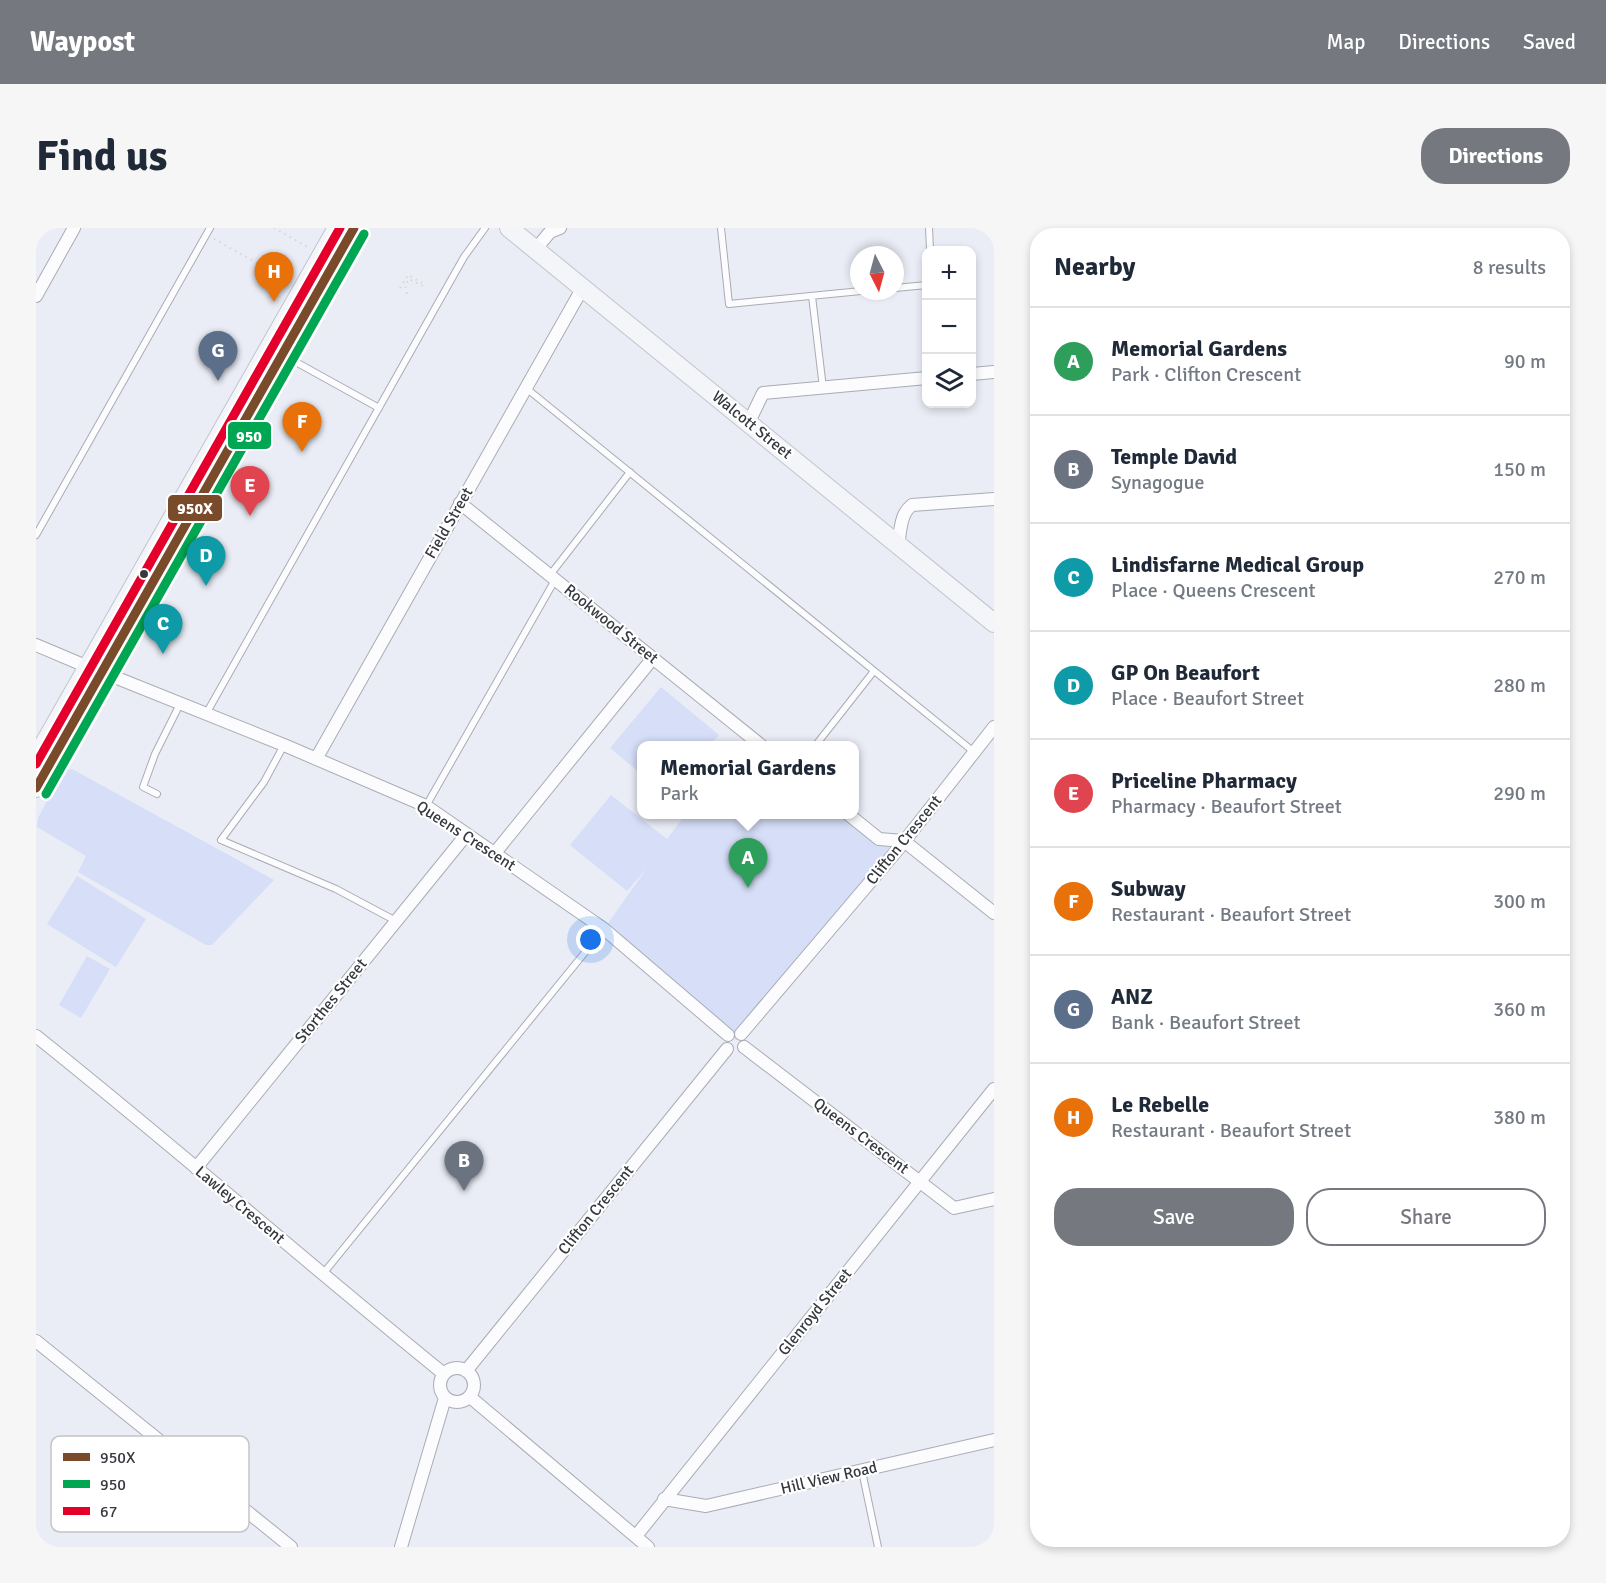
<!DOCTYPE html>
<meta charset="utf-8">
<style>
body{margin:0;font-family:Signika,sans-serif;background:#f6f6f7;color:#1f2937}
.controls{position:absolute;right:18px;top:18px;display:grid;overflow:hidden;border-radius:12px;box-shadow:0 3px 9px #0003}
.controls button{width:54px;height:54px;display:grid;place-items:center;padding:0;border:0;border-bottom:2px solid #e0e1e3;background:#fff;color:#1f2937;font:30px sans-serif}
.compass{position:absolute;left:814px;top:18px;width:54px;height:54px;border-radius:50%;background:#fff;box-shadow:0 3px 9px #0003;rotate:174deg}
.you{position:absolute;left:555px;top:712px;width:21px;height:21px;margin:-15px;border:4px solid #fff;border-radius:50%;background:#1a73e8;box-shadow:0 0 0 9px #1a73e833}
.badge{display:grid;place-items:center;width:39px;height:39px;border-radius:50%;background:#767880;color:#fff;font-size:20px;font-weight:700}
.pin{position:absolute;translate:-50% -50px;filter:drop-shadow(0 2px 3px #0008)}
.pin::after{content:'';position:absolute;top:32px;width:21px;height:18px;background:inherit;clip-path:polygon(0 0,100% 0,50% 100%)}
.popup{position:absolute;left:601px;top:513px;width:222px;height:78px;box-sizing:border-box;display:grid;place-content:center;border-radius:12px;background:#fff;filter:drop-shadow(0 2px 4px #0005);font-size:20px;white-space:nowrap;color:#747a83}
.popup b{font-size:22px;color:#1f2937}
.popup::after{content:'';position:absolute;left:50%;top:100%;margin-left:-12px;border:12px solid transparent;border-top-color:#fff}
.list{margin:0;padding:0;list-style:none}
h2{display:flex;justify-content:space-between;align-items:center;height:78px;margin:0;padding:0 24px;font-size:26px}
h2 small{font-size:20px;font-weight:400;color:#747a83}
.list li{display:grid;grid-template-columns:39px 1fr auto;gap:18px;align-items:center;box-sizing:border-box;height:108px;padding:0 24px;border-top:2px solid #e0e1e3}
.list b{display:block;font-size:22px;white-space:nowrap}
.list p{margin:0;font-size:20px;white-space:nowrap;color:#747a83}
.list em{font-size:20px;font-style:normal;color:#747a83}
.actions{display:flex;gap:12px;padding:18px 24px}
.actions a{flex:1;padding:14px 0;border:2px solid #767880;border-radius:24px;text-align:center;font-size:21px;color:#767880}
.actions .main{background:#767880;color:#fff}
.icon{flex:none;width:33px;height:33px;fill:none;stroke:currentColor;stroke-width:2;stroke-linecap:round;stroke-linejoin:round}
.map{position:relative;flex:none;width:958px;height:1319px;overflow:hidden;border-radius:24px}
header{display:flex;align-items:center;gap:36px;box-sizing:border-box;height:84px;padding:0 30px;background:#767880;color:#fff}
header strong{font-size:28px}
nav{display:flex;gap:33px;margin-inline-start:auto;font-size:21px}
.intro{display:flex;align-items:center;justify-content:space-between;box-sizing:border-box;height:144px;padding:0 36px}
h1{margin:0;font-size:42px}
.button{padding:15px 27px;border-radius:24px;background:#767880;color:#fff;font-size:21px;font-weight:700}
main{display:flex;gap:36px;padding:0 36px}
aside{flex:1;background:#fff;border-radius:24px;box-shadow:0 3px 9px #0003}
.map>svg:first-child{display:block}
</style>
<header>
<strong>Waypost</strong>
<nav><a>Map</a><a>Directions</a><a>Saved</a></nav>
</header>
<div class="intro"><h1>Find us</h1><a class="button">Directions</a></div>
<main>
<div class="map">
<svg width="958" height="1319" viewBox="0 0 958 1319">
<rect width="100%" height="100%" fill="#eaedf6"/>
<path fill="#d6def8" d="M625,459L683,507L674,517L606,518L605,546L574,520Z
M36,541L238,652L176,717H170L42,644L50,628L1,599L2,590L27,543Z
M575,567L631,611L649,587L812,586L863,620L700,812L568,701L611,640L591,663L534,617Z
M41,648L110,691L80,739L11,696Z
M51,728L74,741L45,790L23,777Z"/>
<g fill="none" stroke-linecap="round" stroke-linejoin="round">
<defs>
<path id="lane" d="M685,0L693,76L825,63
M893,0L894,22
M859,60L891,57
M776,68L787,160
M249,128L343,180
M490,160L938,524
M0,307L174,0
M514,347L594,244
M170,486L428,29L449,0
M248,517L228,554L185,612L300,661L360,693
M779,518L838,443
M121,566L107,559L119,526L144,476
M390,578L519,352
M286,1047L568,701
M826,1243L842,1319"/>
<path id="street" d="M499,22L514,4L524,0
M0,68L38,0
M936,146L958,144
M713,194L727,165L891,150
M424,275L726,518
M862,316C865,302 864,286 876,277L958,271
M0,417L52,439
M66,444L248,517L390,578L568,701L692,807
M280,531L546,61
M812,586L843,611L868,613L958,685
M458,626L617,430
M705,806L863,620L958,499
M0,808C138,918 271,1035 408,1146
M708,819L918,980L958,971
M160,940L430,607
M0,1113L255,1319
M404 1157a17 17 0 1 1 34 0a17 17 0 1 1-34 0Z
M430,1143L691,821
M434,1169L612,1319
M628,1271L670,1278L958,1212
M600,1308L958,861
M365,1319L409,1170"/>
<path id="primary" d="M473,0L958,395
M0,530L301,0
M0,560L318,0"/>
</defs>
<use href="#lane" stroke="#a9acb3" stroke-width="8"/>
<use href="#street" stroke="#a9acb3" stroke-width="14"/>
<use href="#primary" stroke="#c1c4ce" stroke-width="20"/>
<path stroke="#d5d6d8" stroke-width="2" stroke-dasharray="1.5 4.5" stroke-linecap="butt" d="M238,0L273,20
M178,11L249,51L246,53
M244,51L252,56
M364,60L372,47L388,56L387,58L373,51L369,58L372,69
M238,178L249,159L247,158"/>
<use href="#lane" stroke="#fcfcfe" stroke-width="6"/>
<use href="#street" stroke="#fcfcfe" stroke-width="12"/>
<use href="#primary" stroke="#f3f5f9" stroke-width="18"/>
<defs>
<path id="bus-1" d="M0,560L318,0"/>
<path id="bus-2" d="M10,566L328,6"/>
<path id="bus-3" d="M0,536L304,0"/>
</defs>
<use href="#bus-1" stroke="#fff" stroke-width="14"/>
<use href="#bus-2" stroke="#fff" stroke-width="14"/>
<use href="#bus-3" stroke="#fff" stroke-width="14"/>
<use href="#bus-1" stroke="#7a4b2a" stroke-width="9"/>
<use href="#bus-2" stroke="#00a651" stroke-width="9"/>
<use href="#bus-3" stroke="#e4002b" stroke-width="9"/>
</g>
<circle fill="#373941" stroke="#fff" stroke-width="2" cx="108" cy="346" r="5"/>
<g text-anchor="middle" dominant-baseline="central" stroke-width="4.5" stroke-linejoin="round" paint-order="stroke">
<g font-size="16" fill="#373941" stroke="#fff">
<text transform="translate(716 197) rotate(39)">Walcott Street</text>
<text transform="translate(413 295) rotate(-60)">Field Street</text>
<text transform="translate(575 396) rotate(39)">Rookwood Street</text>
<text transform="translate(430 608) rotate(33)">Queens Crescent</text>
<text transform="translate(868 612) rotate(-51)">Clifton Crescent</text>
<text transform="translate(295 773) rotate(-51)">Storthes Street</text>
<text transform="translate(825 908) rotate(37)">Queens Crescent</text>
<text transform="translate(204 977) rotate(40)">Lawley Crescent</text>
<text transform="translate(560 982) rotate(-51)">Clifton Crescent</text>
<text transform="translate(779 1084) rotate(-51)">Glenroyd Street</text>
<text transform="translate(793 1250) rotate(-13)">Hill View Road</text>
</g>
</g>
<rect x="15" y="1208" width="198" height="96" rx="9" fill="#fff" stroke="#c3c4c6" stroke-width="1.5"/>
<rect x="27" y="1225" width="27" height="8" fill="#7a4b2a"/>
<rect x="27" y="1252" width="27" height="8" fill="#00a651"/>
<rect x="27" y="1279" width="27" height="8" fill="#e4002b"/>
<g font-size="16" fill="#373941">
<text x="64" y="1235">950X</text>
<text x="64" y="1262">950</text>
<text x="64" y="1289">67</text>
</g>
<g stroke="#fff" stroke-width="2">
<rect x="191" y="193" width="45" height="29" rx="6" fill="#00a651"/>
<rect x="131" y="266" width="56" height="28" rx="6" fill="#7a4b2a"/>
</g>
<g font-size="16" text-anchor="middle" font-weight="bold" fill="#fff">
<text x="213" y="214">950</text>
<text x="159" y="286">950X</text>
</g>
</svg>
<div class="controls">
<button>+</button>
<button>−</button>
<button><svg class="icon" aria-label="layers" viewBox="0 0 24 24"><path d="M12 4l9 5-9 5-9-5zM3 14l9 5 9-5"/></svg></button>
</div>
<svg class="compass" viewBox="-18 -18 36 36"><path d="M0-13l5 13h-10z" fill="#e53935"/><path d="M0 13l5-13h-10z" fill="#747a83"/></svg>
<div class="you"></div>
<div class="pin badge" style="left:712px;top:660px;background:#2e9e5b">A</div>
<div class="popup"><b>Memorial Gardens</b>Park</div>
<div class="pin badge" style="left:428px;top:963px;background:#6b7280">B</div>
<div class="pin badge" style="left:127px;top:426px;background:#0f9aa8">C</div>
<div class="pin badge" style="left:170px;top:358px;background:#0f9aa8">D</div>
<div class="pin badge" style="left:214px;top:288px;background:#e0444e">E</div>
<div class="pin badge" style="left:266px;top:224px;background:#e8710a">F</div>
<div class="pin badge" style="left:182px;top:153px;background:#5c6f8a">G</div>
<div class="pin badge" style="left:238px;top:74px;background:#e8710a">H</div>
</div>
<aside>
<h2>Nearby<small>8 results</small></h2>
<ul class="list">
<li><span class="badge" style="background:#2e9e5b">A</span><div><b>Memorial Gardens</b><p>Park · Clifton Crescent</p></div><em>90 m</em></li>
<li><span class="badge" style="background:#6b7280">B</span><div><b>Temple David</b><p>Synagogue</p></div><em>150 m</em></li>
<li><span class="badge" style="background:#0f9aa8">C</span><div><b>Lindisfarne Medical Group</b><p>Place · Queens Crescent</p></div><em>270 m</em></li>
<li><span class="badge" style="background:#0f9aa8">D</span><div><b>GP On Beaufort</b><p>Place · Beaufort Street</p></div><em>280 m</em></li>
<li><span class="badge" style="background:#e0444e">E</span><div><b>Priceline Pharmacy</b><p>Pharmacy · Beaufort Street</p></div><em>290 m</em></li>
<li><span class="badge" style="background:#e8710a">F</span><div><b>Subway</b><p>Restaurant · Beaufort Street</p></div><em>300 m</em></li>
<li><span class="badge" style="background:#5c6f8a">G</span><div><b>ANZ</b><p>Bank · Beaufort Street</p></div><em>360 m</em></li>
<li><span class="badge" style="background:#e8710a">H</span><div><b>Le Rebelle</b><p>Restaurant · Beaufort Street</p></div><em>380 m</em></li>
</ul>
<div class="actions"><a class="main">Save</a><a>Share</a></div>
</aside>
</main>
